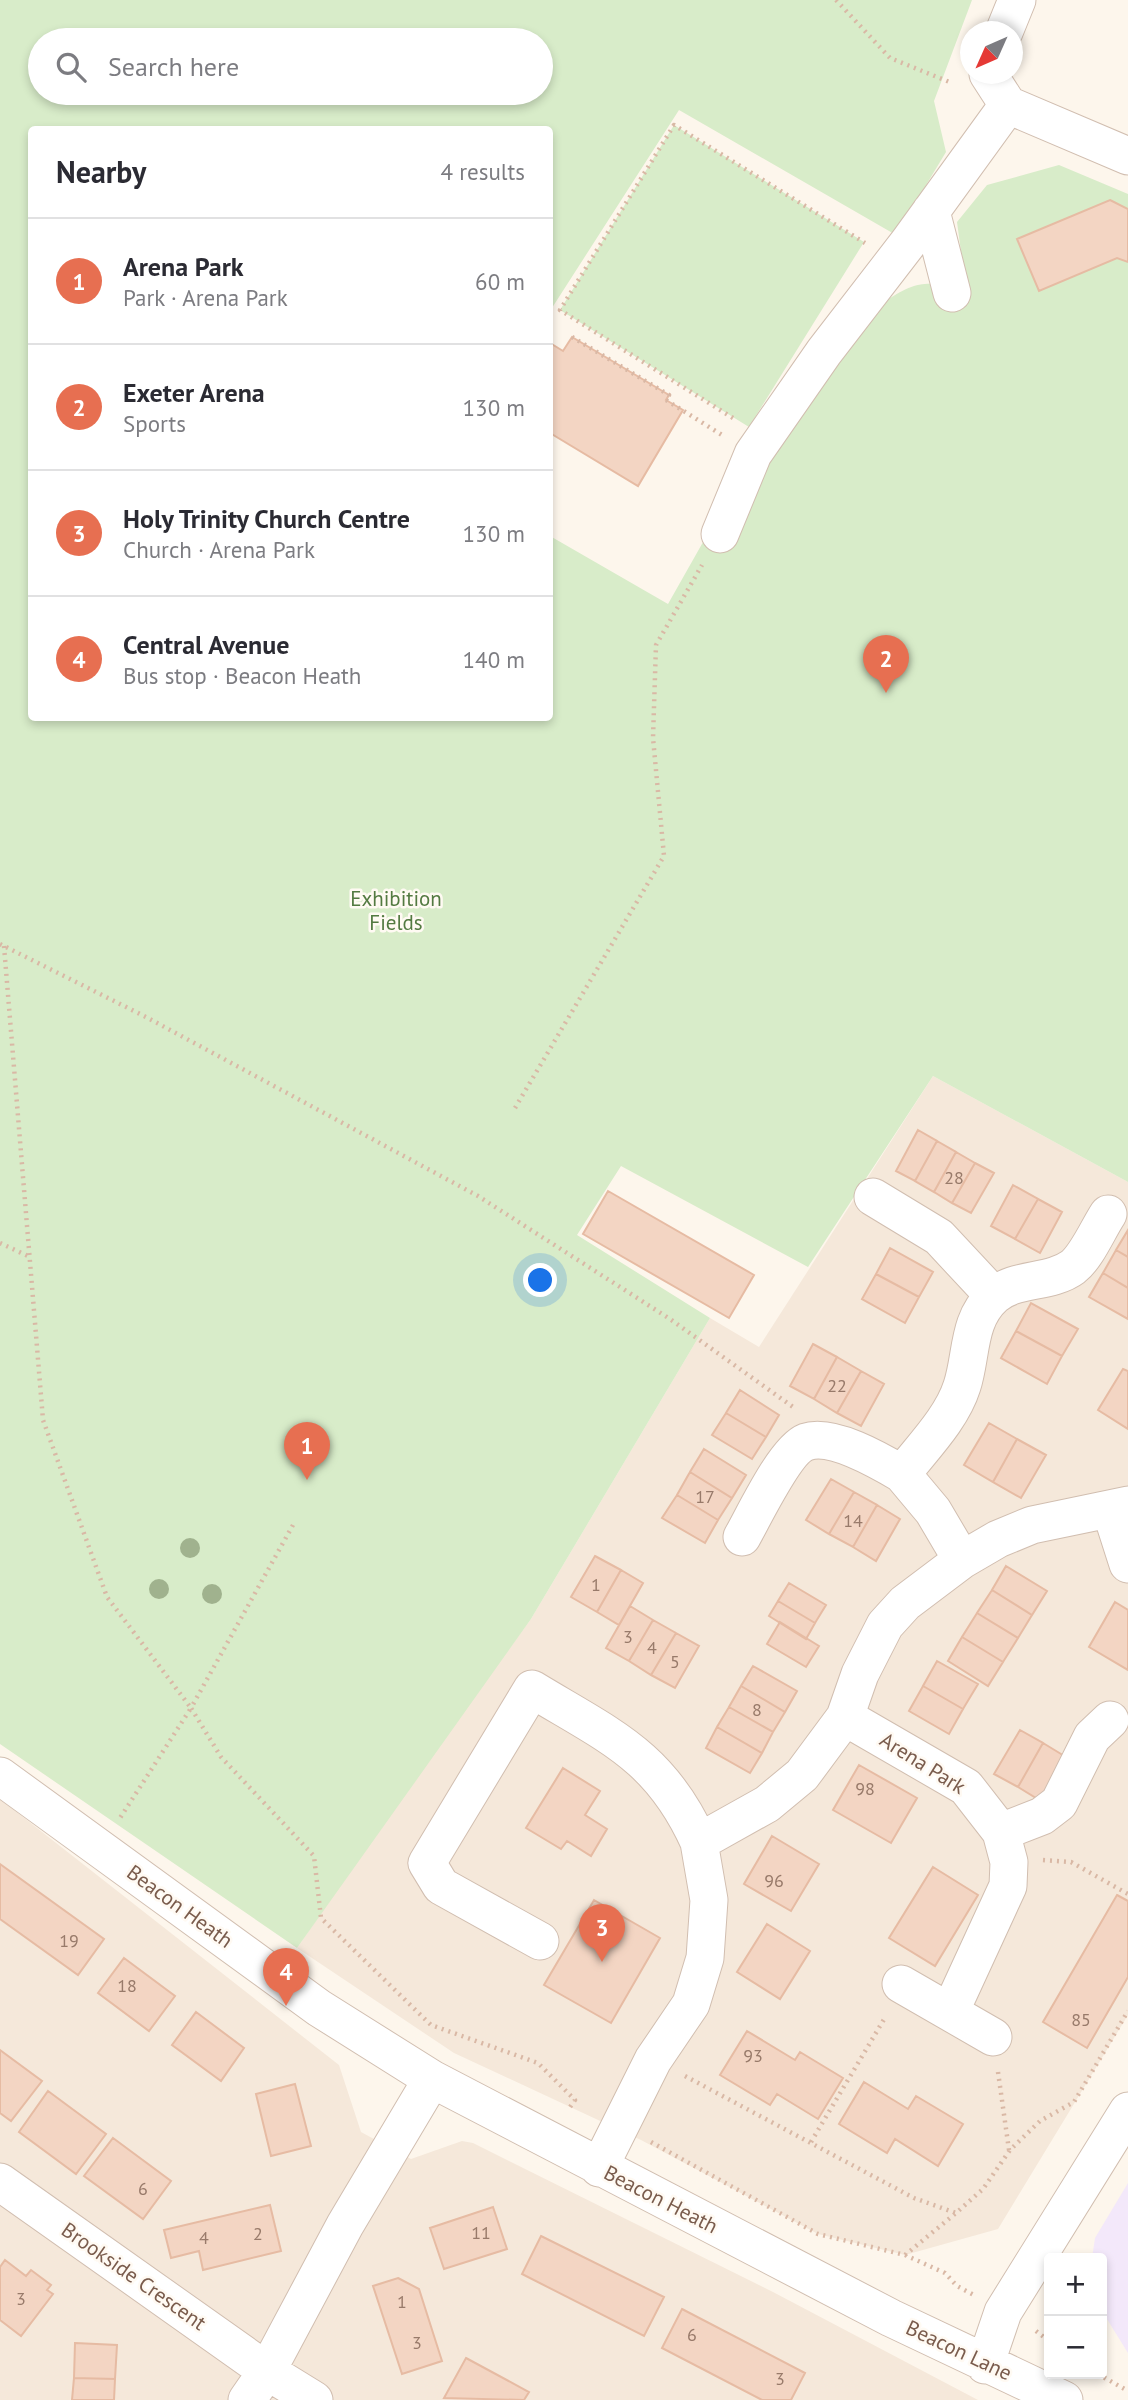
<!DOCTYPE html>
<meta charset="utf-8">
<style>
body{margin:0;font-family:"PT Sans",sans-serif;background:#f7f7f7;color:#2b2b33}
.controls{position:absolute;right:21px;bottom:21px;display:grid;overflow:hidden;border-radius:7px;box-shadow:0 4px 10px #0003}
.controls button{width:63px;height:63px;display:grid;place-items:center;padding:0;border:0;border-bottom:2px solid #e1e1e2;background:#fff;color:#2b2b33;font:35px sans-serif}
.compass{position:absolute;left:960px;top:21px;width:63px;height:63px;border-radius:50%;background:#fff;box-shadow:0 4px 10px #0003;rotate:225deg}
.you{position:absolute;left:541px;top:1281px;width:24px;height:24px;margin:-18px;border:5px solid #fff;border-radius:50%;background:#1a73e8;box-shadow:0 0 0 10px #1a73e833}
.badge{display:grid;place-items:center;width:46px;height:46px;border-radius:50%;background:#e76f51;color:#fff;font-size:23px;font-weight:700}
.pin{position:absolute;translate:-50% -58px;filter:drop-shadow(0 2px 4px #0008)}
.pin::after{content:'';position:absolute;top:37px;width:24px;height:21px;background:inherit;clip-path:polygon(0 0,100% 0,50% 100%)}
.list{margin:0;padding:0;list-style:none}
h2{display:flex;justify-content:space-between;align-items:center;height:91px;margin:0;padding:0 28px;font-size:30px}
h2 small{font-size:23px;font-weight:400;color:#7c7c81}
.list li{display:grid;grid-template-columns:46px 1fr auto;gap:21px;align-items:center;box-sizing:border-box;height:126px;padding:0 28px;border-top:2px solid #e1e1e2}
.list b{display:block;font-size:26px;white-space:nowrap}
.list p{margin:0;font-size:23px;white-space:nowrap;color:#7c7c81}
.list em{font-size:23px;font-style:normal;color:#7c7c81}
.icon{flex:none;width:38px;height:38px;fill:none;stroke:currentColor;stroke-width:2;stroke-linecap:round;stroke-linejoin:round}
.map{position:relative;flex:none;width:1128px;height:2400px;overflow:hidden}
.search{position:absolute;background:#fff;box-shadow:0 4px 10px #0003;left:28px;top:28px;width:525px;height:77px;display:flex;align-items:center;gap:18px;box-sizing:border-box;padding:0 24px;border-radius:38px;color:#7c7c81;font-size:26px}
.panel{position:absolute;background:#fff;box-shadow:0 4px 10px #0003;left:28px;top:126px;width:525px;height:595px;border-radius:7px}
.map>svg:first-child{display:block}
</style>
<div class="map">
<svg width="1128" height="2400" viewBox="0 0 1128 2400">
<rect width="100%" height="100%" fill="#fdf6ec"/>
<path fill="#f5e8da" d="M933,1076L1128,1182V2015L998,2229L905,2255L818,2234L641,2140L454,2053L297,1948L400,1798L531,1619L710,1318L759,1347Z
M0,1799L339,2065L361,2132L411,2159L462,2141L473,2143L773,2292L978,2400H0Z"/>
<path fill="#f3e8fa" d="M1128,2183V2353L1102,2311V2258H1092L1095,2238Z"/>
<path fill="#d8ecc9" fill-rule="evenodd" d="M0,0H972L934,101L946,152L896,235L679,110L550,311V130H32V718H550V536L668,604L711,528L767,461L883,303C916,280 927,281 966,289L957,222L987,185L1059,165L1128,194V1182L933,1076L808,1267L621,1166L577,1235L710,1318L531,1619L297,1948L0,1744ZM40,40H541V93H40Z
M674,125L864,242L749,427L560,310Z"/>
<path fill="#f3d5c3" stroke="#e6bba3" stroke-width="2" d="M1110,200L1128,209V262L1117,258L1039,291L1017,239Z
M572,337L669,395L666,400L683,410L638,486L550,433V343L563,351Z
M918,1130L937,1141L915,1181L896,1171Z
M937,1141L956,1152L934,1192L915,1181Z
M956,1152L975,1163L952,1203L934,1192Z
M975,1163L994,1173L971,1213L952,1203Z
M1013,1185L1038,1199L1015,1239L991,1226Z
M608,1191L754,1275L729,1318L583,1234Z
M1038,1199L1062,1212L1040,1253L1015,1239Z
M1128,1230V1257L1116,1250Z
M890,1248L933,1272L919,1297L876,1274Z
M1116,1250L1128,1257V1288L1103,1273Z
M1103,1273L1128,1288V1319L1089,1297Z
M876,1274L919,1297L905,1323L862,1299Z
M1031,1303L1078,1329L1062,1356L1016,1331Z
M1016,1331L1062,1356L1047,1384L1001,1358Z
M813,1344L837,1357L814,1399L790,1386Z
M837,1357L861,1371L837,1413L814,1399Z
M1123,1369L1128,1371V1429L1098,1410Z
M861,1371L884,1384L861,1426L837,1413Z
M740,1390L779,1415L766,1437L726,1413Z
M726,1413L766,1437L752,1459L712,1435Z
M989,1423L1017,1439L993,1482L964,1465Z
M1017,1439L1046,1455L1021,1498L993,1482Z
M704,1449L746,1475L732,1498L690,1472Z
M690,1472L732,1498L718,1520L677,1495Z
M831,1479L854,1492L829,1534L806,1520Z
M854,1492L877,1505L853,1547L829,1534Z
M677,1495L718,1520L705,1543L662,1518Z
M877,1505L900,1519L876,1561L853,1547Z
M595,1556L621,1570L597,1612L571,1597Z
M1006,1566L1047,1591L1032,1615L992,1590Z
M621,1570L643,1583L619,1625L597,1612Z
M789,1583L826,1605L815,1623L778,1601Z
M992,1590L1032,1615L1018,1638L977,1613Z
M778,1601L815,1623L806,1639L769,1616Z
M1115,1602L1128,1610V1670L1089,1647Z
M630,1606L653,1620L629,1661L606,1648Z
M977,1613L1018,1638L1003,1662L962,1637Z
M653,1620L676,1633L651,1675L629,1661Z
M780,1622L819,1646L806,1667L767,1644Z
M676,1633L699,1646L675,1688L651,1675Z
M962,1637L1003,1662L988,1686L948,1661Z
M937,1661L978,1684L963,1709L923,1686Z
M753,1666L797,1691L785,1712L741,1686Z
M741,1686L785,1712L773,1732L729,1707Z
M923,1686L963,1709L949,1734L909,1711Z
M729,1707L773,1732L762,1753L717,1727Z
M717,1727L762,1753L750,1773L706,1748Z
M1020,1730L1043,1743L1018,1787L994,1774Z
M1043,1743L1066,1757L1041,1801L1018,1787Z
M859,1765L917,1798L891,1843L833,1810Z
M563,1768L600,1791L585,1815L607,1829L591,1856L567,1841L561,1849L526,1828Z
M772,1836L819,1864L791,1911L744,1884Z
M0,1864L104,1939L78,1975L0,1919Z
M933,1867L978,1895L935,1966L889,1938Z
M1117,1895L1128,1901V1977L1087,2048L1043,2022Z
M594,1900L660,1938L611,2023L544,1985Z
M767,1924L810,1951L780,1999L737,1972Z
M124,1958L175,1996L149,2031L98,1993Z
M196,2012L244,2048L221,2081L172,2045Z
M747,2031L795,2060L800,2052L843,2078L818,2119L777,2094L770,2105L720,2075Z
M0,2050L42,2081L11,2121L0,2113Z
M864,2082L908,2109L916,2096L963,2124L938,2166L895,2139L887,2153L839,2124Z
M295,2084L311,2146L271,2156L256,2094Z
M48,2091L106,2134L76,2174L19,2132Z
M113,2138L171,2181L143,2219L84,2176Z
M270,2205L281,2251L203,2270L199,2251L171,2258L164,2230Z
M493,2207L507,2249L444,2269L430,2228Z
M541,2236L664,2297L644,2336L522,2274Z
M5,2260L26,2276L31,2270L51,2285L47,2290L53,2294L21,2336L0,2320V2267Z
M398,2278L419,2289L442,2361L402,2374L373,2286Z
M682,2309L805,2373L791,2400H762L662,2348Z
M75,2343L117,2345L115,2379L74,2378Z
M466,2358L529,2392L524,2400L444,2398Z
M74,2378L115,2379L114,2400H72Z"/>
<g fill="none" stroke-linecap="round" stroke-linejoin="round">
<defs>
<path id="minor" d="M1004,32L1017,0
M988,74L1008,105L1128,156
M931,211L952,293
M720,534L753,454L824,352L908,243L1008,105
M873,1197L939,1237L994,1296
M1111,1511L1128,1564
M742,1537C754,1516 785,1450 806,1442C832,1433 880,1461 902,1474
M962,1560L998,1539L1032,1525L1128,1505
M845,1717L966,1787L1001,1832L1009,1862L1008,1886L950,2012
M0,1776L319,2008L432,2079L891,2318L1064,2400
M1001,1832L1042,1816L1059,1803L1092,1737L1110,1720
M540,1941L441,1886L427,1863L532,1689C609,1736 660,1755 699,1842
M901,1984L993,2037
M599,2168L653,2060L691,2004L705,1958L709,1900L699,1842L767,1804L802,1775L845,1717L860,1674L885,1625L905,1603L962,1560L933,1511L902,1474C923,1447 952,1418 962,1386C972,1356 967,1320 994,1296C1015,1277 1050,1284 1073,1267C1087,1256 1098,1229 1108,1214
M0,2182L267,2371L314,2400
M985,2365L1003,2312L1128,2111
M247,2400L267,2371L345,2225L432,2079"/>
</defs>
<use href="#minor" stroke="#d1beb0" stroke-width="39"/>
<path stroke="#d9b8a5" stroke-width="4.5" stroke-dasharray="2 5" stroke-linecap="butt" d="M836,0L890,58L952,83
M572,337L669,395L666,400L722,435
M733,418L560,310L674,125L865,243
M0,944L146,1017L478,1196L670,1319L793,1407
M4,946L43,1420L107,1597L191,1708L120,1818
M515,1108L664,856L653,738L656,645L702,565
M0,1243L28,1256
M293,1525L191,1708L221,1757L314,1856L321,1918L431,2025L538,2063L575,2100L568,2110
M1043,1860L1071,1862L1128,1894
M998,2072L1009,2150
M685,2076L914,2198L956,2213L983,2189L1010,2150L1040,2121L1074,2102L1128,2011
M651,2142L818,2234L905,2255L956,2213
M811,2142L886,2016
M905,2255L945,2273L957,2286L974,2295
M1036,2331L1049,2341
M1098,2374L1128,2391"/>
<use href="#minor" stroke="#fff" stroke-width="37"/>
</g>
<g fill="#a0b28e">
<circle cx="190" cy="1548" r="10"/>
<circle cx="159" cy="1589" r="10"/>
<circle cx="212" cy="1594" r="10"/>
</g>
<g text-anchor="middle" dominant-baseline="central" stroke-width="5" stroke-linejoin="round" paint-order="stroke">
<g font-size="18" fill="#987a6a">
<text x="954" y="1177">28</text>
<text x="837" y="1385">22</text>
<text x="705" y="1496">17</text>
<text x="853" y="1520">14</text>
<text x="596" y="1584">1</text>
<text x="628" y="1636">3</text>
<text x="652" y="1647">4</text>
<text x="675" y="1661">5</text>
<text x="757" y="1709">8</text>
<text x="865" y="1788">98</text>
<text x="774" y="1880">96</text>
<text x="69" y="1940">19</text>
<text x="127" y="1985">18</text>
<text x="1081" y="2019">85</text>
<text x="753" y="2055">93</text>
<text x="143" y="2188">6</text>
<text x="481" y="2232">11</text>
<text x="258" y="2233">2</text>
<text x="204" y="2237">4</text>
<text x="21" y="2298">3</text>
<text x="402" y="2301">1</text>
<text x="692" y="2334">6</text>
<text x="417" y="2342">3</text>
<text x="780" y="2378">3</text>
</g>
<g font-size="21" fill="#537a41" stroke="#fffaf3">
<text x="396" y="898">Exhibition<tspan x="396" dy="24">Fields</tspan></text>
</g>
<g font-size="21" fill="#7a5c4d" stroke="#fffaf3">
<text transform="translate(923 1763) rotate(32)">Arena Park</text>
<text transform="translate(180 1906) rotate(36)">Beacon Heath</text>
<text transform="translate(661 2199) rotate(27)">Beacon Heath</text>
<text transform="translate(134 2276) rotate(35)">Brookside Crescent</text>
<text transform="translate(959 2350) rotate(25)">Beacon Lane</text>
</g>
</g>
</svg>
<div class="controls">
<button>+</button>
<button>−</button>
</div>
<svg class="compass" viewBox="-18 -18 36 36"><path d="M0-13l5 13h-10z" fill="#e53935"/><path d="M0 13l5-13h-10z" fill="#7c7c81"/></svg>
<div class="you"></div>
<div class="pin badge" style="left:307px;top:1480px">1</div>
<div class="pin badge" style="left:886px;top:693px">2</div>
<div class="pin badge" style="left:602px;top:1962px">3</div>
<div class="pin badge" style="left:286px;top:2006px">4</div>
<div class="search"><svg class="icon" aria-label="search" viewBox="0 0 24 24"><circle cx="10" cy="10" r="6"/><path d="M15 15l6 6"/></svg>Search here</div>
<section class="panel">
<h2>Nearby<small>4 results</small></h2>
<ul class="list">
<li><span class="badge">1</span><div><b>Arena Park</b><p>Park · Arena Park</p></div><em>60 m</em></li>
<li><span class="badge">2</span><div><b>Exeter Arena</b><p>Sports</p></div><em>130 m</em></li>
<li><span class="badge">3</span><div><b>Holy Trinity Church Centre</b><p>Church · Arena Park</p></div><em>130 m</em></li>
<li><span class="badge">4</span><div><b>Central Avenue</b><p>Bus stop · Beacon Heath</p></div><em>140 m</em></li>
</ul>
</section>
</div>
